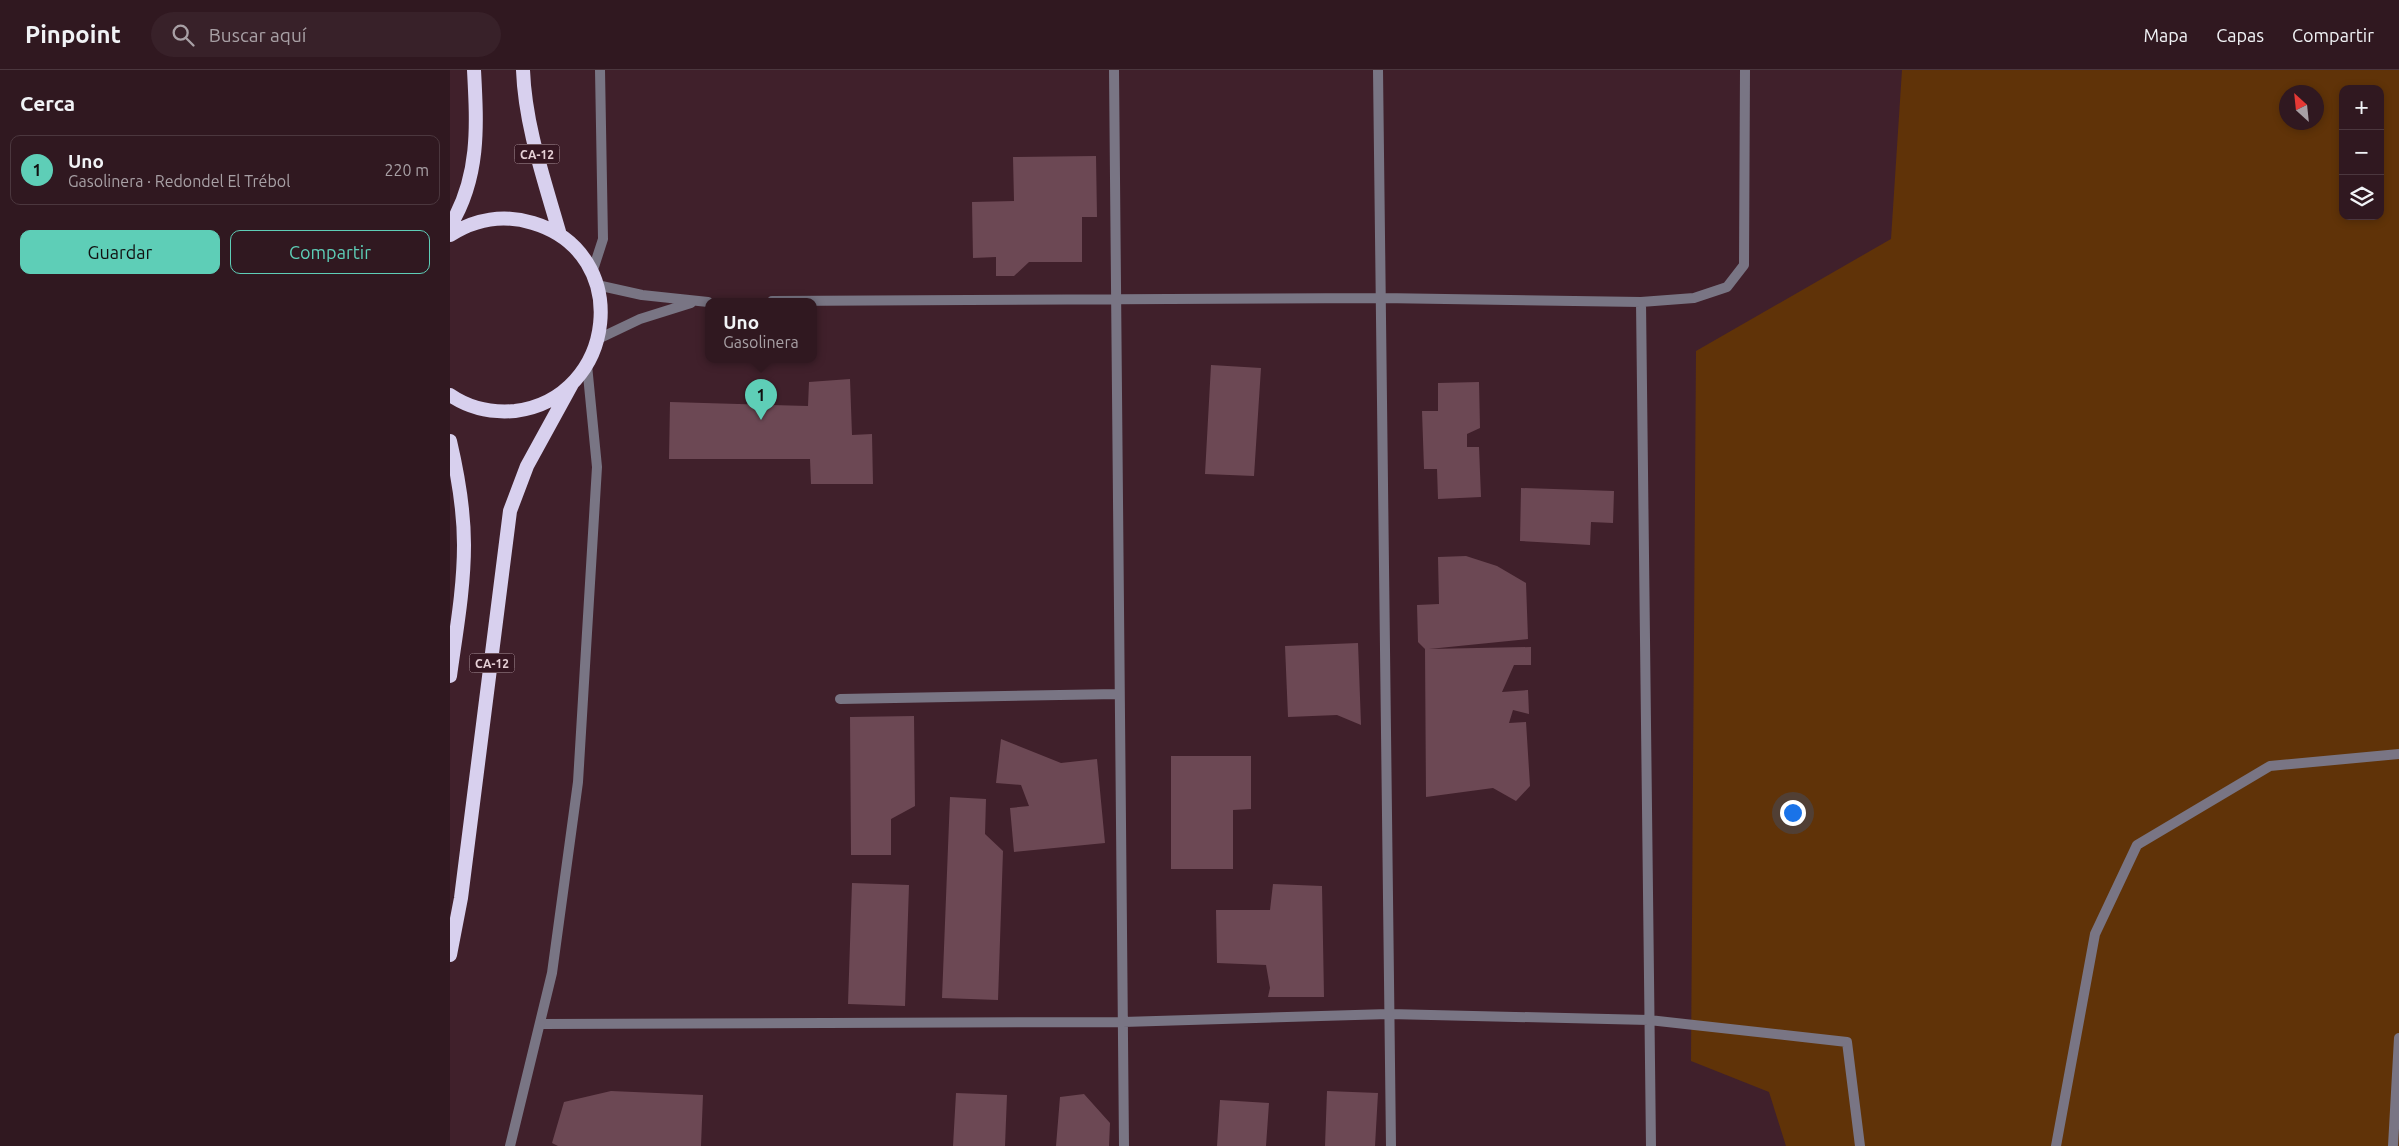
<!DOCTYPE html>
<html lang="es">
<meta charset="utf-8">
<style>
body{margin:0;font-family:Ubuntu,sans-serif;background:#382129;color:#f1f3f6}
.controls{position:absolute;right:15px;top:15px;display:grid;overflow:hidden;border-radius:10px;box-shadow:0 2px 8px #0003}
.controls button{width:45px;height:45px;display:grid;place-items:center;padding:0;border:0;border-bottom:1px solid #4b373e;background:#301820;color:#f1f3f6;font:25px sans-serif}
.compass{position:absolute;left:1829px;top:15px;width:45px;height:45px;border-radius:50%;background:#301820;box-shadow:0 2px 8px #0003;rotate:333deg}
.you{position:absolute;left:1342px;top:742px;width:18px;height:18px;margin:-12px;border:4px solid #fff;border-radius:50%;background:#1a73e8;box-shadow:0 0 0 8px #1a73e833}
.badge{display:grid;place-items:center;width:32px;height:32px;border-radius:50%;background:#5eceb7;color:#111;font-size:16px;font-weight:700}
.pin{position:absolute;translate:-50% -41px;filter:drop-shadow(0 1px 2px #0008)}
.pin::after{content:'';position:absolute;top:26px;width:18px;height:15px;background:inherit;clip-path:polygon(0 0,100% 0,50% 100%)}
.popup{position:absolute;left:255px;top:228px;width:112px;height:65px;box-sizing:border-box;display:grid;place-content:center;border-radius:10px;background:#301820;filter:drop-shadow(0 1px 4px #0005);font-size:16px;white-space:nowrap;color:#a8a0a5}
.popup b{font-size:19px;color:#f1f3f6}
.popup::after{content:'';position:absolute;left:50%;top:100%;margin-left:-10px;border:10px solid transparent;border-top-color:#301820}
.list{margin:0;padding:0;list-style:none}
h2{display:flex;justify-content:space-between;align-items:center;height:65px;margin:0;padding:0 20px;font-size:21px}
h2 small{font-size:16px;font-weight:400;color:#a8a0a5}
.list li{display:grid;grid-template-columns:32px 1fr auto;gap:15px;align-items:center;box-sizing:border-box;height:70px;margin:0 10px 10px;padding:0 10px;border:1px solid #4b373e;border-radius:10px}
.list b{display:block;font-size:19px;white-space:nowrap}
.list p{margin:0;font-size:16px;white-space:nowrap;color:#a8a0a5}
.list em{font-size:16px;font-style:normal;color:#a8a0a5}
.actions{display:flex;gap:10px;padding:15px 20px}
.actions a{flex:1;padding:11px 0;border:1px solid #5eceb7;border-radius:10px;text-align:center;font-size:18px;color:#5eceb7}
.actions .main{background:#5eceb7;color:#111}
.icon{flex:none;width:28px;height:28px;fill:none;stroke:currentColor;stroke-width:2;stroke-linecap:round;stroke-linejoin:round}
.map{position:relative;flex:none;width:1949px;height:1076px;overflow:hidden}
header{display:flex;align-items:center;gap:30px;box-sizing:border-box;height:70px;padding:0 25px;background:#301820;border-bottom:1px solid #4b373e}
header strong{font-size:24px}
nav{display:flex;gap:28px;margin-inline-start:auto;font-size:18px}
.search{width:350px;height:45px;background:#382129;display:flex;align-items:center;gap:12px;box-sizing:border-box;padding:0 18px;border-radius:28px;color:#a8a0a5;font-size:19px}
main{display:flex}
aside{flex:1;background:#301820}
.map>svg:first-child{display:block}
</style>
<header>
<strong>Pinpoint</strong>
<div class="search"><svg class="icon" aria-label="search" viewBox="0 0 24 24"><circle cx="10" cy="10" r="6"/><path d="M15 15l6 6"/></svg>Buscar aquí</div>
<nav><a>Mapa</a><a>Capas</a><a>Compartir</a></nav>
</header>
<main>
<aside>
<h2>Cerca<small></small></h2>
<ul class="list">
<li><span class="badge">1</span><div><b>Uno</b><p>Gasolinera · Redondel El Trébol</p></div><em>220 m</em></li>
</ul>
<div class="actions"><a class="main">Guardar</a><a>Compartir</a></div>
</aside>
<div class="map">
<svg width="1949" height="1076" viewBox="0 0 1949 1076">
<rect width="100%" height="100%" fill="#40202b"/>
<path fill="#603308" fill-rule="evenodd" d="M1452,0H1949V1076H1336L1319,1022L1241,991L1246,281L1441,169ZM1893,19H1930V146H1893ZM1836,22H1866V52H1836Z"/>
<path fill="#6c4854" d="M646,86L647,147H632V192H579L564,206H546V187L523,188L522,132L564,131L563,87Z
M761,295L811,298L804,406L755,404Z
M400,309L402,365L422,364L423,414H361L360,389H219L220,332L358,336L359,312Z
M1029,312L1030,358L1017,364V377H1029L1031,427L988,429L987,399H974L972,341H988V313Z
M1071,418L1164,421L1163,453L1141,452L1140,475L1070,471Z
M1016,486L1047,496L1076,513L1078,569L979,579L1081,577V595H1064L1052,622L1078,620L1079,644L1063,640L1059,653L1076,652L1080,716L1066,731L1043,718L976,727L975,579L968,572L967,535L989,534L988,487Z
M908,573L911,655L887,645L838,647L835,576Z
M464,646L465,736L441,749V785H401L400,647Z
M551,669L611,693L647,689L655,773L564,782L560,738L579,736L571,715L546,713Z
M721,686H801V739L783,740V799H721Z
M500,727L536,729L535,764L553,781L548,930L492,928Z
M402,813L459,815L455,936L398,934Z
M823,814L872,816L874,927H818L820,918L816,895L767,893L766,840H820Z
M161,1021L253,1025L251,1076H108L102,1073L114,1032Z
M877,1021L928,1023L925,1076H875Z
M506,1023L557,1025L555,1076H503Z
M634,1024L660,1053L659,1076H606L610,1027Z
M770,1030L819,1033L816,1076H767Z"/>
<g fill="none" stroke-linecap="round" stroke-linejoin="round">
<path stroke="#797584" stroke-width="10" d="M664,0L674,1076
M928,0L941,1076
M142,203L153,169L150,0
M147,215L192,225L258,232
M322,231L931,228L1191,232L1244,228L1277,217L1294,195L1295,0
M1191,232L1201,1076
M148,269L190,249L241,233
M390,629L668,624
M92,954L673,952L939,944L1199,950L1397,972L1410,1076
M1606,1076L1645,864L1687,775L1820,696L1949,684
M1943,1076L1949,968"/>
<path stroke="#797584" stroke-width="10" d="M60,1076L102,903L128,712L147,397L137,295"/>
<path stroke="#d8d0ee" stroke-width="14" d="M73,0C75,56 95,112 110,165
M0,156C30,107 27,56 24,0
M0,165C25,149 54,144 83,153C184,183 167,328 65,341C42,343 19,338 0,325
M0,371C8,405 14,441 14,475C14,519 6,562 0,606
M0,885L11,828L60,441L77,396L122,314"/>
</g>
<g text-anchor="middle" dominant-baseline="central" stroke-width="4" stroke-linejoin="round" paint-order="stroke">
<g fill="#351621" stroke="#b198a0" stroke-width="1">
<rect x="64.5" y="74.5" width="45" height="19" rx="4"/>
<rect x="19.5" y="583.5" width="45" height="19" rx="4"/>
</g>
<g font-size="12" font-weight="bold" fill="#e6d0d6">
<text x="87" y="84">CA-12</text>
<text x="42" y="593">CA-12</text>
</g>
</g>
</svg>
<div class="controls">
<button>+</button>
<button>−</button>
<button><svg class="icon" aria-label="layers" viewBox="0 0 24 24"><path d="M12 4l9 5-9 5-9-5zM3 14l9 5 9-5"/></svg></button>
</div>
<svg class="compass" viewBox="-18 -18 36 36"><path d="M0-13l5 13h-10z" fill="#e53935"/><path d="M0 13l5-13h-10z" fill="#a8a0a5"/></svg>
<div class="you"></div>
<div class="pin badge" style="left:311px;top:350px">1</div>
<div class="popup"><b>Uno</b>Gasolinera</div>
</div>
</main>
